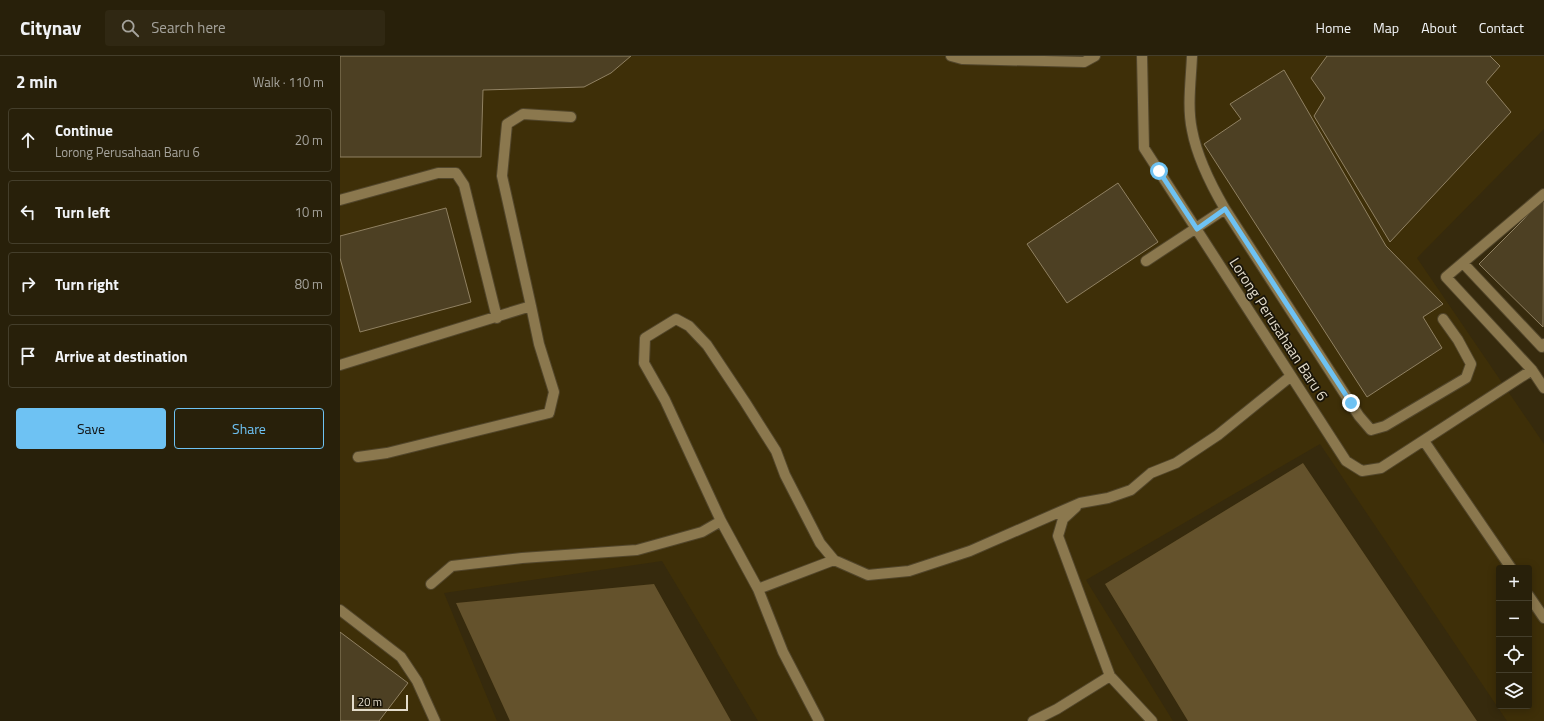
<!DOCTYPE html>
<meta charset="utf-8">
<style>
body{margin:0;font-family:"Titillium Web",sans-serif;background:#302813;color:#f1f3f6}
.controls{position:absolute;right:12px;bottom:12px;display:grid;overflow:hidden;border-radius:4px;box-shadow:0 2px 10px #0003}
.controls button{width:36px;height:36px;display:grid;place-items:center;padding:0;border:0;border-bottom:1px solid #443e2b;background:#28200a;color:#f1f3f6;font:20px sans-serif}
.scale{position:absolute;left:12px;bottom:10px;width:56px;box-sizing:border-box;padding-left:4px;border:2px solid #e3dccb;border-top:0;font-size:11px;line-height:14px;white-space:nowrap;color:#e3dccb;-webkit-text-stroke:3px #191408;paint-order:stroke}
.stop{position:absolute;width:12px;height:12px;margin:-9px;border:3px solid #6ec2f3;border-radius:50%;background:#fff}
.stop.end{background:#6ec2f3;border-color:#fff;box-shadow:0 1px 4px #0008}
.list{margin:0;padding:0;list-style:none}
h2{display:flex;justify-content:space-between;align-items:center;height:52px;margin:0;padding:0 16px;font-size:17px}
h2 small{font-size:13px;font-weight:400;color:#a5a39c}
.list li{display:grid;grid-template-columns:26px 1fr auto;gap:12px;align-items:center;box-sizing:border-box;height:64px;margin:0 8px 8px;padding:0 8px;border:1px solid #443e2b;border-radius:4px}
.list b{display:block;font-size:15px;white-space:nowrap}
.list p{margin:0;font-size:13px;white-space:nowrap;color:#a5a39c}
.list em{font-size:13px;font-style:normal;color:#a5a39c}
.actions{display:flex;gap:8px;padding:12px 16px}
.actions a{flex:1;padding:9px 0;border:1px solid #6ec2f3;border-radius:4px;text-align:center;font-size:14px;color:#6ec2f3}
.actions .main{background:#6ec2f3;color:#111}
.icon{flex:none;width:22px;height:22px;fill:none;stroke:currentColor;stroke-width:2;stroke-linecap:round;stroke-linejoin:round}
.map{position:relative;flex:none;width:1204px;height:665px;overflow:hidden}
header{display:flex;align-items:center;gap:24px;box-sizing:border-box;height:56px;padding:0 20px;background:#28200a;border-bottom:1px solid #443e2b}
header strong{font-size:19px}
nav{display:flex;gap:22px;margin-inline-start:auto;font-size:14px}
.search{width:280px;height:36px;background:#302813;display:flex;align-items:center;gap:10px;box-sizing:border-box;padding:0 14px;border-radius:4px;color:#a5a39c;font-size:15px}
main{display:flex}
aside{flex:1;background:#28200a}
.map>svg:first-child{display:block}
</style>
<header>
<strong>Citynav</strong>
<div class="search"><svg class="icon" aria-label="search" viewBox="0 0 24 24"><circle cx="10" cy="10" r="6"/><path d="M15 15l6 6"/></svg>Search here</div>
<nav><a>Home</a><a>Map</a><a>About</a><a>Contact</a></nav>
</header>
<main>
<aside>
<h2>2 min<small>Walk · 110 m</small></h2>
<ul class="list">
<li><svg class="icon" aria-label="ahead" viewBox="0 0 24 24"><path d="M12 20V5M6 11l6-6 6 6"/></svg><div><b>Continue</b><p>Lorong Perusahaan Baru 6</p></div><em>20 m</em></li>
<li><svg class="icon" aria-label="left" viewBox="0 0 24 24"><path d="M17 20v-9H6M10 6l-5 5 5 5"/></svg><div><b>Turn left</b></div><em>10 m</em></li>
<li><svg class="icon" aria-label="right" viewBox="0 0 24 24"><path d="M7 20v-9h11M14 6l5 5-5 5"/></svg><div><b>Turn right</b></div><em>80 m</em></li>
<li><svg class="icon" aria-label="arrive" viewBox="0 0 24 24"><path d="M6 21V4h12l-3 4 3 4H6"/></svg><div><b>Arrive at destination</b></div></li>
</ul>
<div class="actions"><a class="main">Save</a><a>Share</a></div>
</aside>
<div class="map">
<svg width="1204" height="665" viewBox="0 0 1204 665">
<rect width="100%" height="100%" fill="#362a0d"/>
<path fill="#3e2f08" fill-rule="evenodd" d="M0,0H1204V73L1077,202L1204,388V665H1167L980,388L746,524L833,665H418L322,505L104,537L157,665H0ZM1159,512H1189V650H1159Z"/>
<path fill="#64522c" d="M963,407L1137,665H848L765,528Z
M314,528L391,665H170L116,547Z"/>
<path fill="#4d4023" stroke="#908162" d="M0,0H291L271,17L244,31L143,34L141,101H0Z
M987,0H1150L1160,10L1146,26L1171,56L1050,186L974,60L985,42L971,22Z
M944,14L1046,190L1103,248L1083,261L1102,292L1027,341L864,88L901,63L890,48Z
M778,127L818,186L727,247L687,188Z
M1203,144L1204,145L1203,271L1139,208Z
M106,152L131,246L20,276L0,202V180Z
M0,576L68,627L39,665H0Z"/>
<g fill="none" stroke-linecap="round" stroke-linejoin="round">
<defs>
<path id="minor" d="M611,0L622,3L744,6L755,0
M802,0L804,92L1006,405L1022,415L1041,412L1192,314
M852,0C851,24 847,51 852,74C857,101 871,129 885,153
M1204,138L1106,221L1192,314L1204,332
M0,144L98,117H116L124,129L157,262
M806,205L885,153L1019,360L1031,374L1045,370L1126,322L1131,308L1118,284L1103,263
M1123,207L1202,291L1204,288
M191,250L162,120L167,68L183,58L231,61
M0,309L191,250L199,288L214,336L209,357L47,397L18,401
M1084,385L1171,512
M736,451L723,463L718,480L770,620
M91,528L112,510L182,502L297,494L362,476L381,465
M418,533L494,504L528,519L569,515L630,495L740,447L768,442L791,434L811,417L836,407L878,379L951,320
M1189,540L1204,562
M0,554L61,601L77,625L95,665
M479,665L443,596L418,533L381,465L325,344L304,307L305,282L336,263L349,270L367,289L405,346L436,395L445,419L480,487L494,504
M693,665L717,653L770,620L812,665"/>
</defs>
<use href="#minor" stroke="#52462b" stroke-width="12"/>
<use href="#minor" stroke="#8b784e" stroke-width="10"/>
</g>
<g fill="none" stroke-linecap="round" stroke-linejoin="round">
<path stroke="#6ec2f3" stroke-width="5" d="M819,115L857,173L885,153L1011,347"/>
</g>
<g text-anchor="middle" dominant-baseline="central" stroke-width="3.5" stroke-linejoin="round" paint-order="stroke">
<g font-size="15" fill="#e3dccb" stroke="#191408">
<text transform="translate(939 273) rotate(57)">Lorong Perusahaan Baru 6</text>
</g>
</g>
</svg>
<div class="controls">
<button>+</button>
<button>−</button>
<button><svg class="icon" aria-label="locate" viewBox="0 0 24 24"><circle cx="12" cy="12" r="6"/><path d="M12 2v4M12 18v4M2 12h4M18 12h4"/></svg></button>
<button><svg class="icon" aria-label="layers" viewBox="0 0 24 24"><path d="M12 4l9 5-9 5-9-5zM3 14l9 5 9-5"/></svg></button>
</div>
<div class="scale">20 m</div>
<div class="stop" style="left:819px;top:115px"></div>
<div class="stop end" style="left:1011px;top:347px"></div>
</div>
</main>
